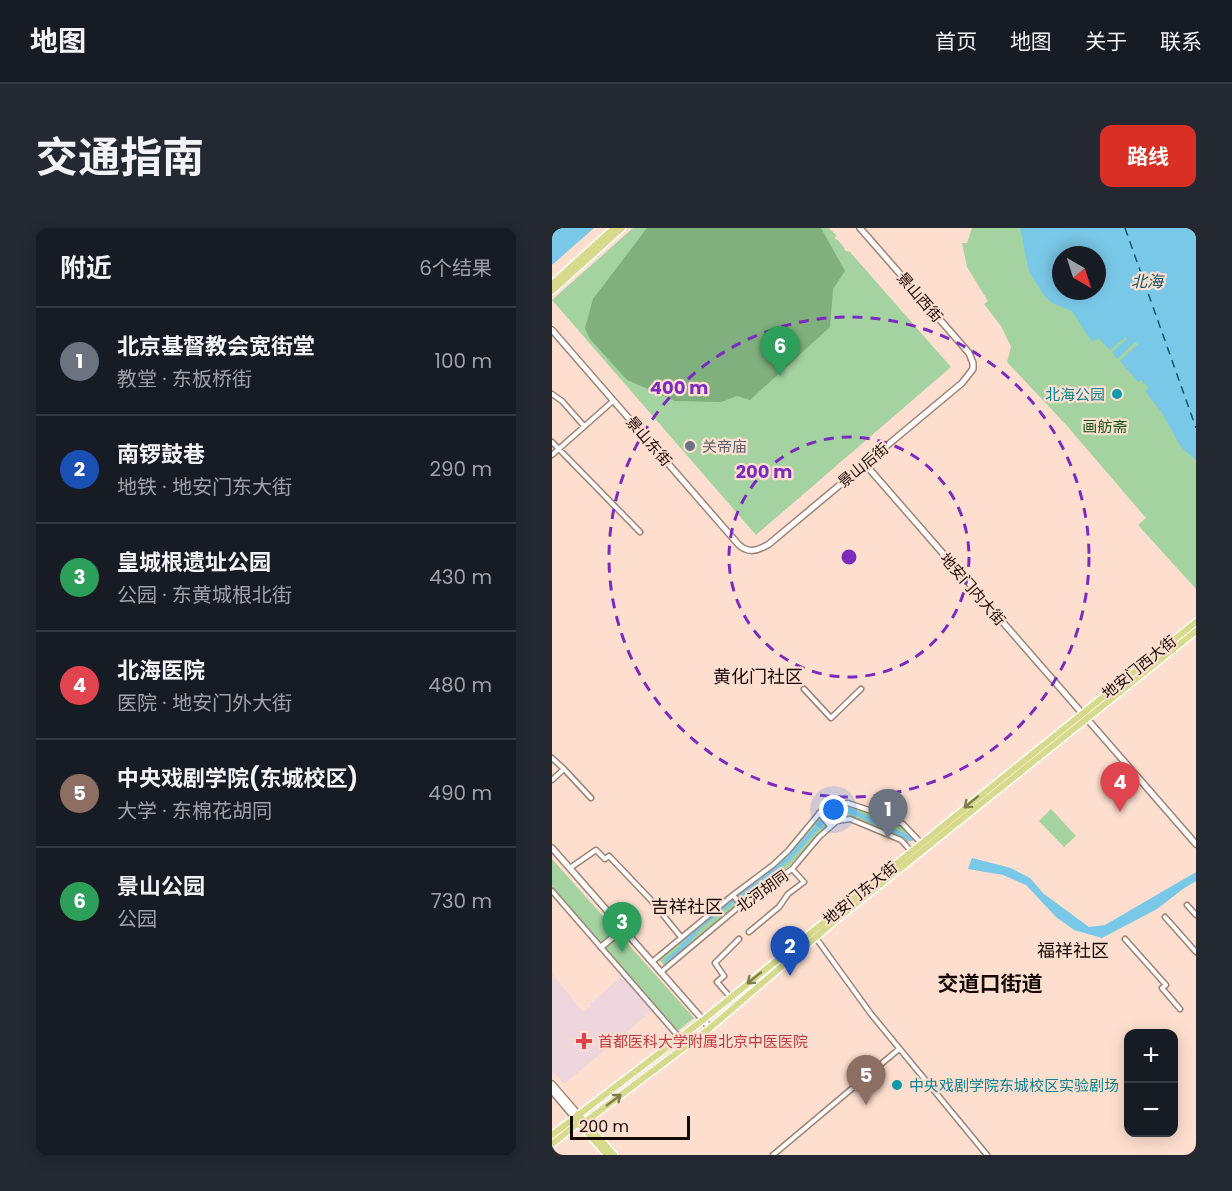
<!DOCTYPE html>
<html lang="zh">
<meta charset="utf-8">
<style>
body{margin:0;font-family:Poppins,"Noto Sans SC",sans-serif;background:#242831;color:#f1f3f6}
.controls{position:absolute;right:18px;bottom:18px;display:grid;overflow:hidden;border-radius:12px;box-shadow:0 3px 15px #0003}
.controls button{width:54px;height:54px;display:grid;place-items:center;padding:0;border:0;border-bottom:2px solid #363941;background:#171b24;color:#f1f3f6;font:30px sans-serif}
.compass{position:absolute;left:500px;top:18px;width:54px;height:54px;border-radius:50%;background:#171b24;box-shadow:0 3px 15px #0003;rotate:141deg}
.scale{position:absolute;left:18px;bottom:15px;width:120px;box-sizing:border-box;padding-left:6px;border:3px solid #130a05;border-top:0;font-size:16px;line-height:21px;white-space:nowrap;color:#130a05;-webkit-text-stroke:4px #fedfcf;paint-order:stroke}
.you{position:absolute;left:282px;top:582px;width:21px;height:21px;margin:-15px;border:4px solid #fff;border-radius:50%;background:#1a73e8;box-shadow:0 0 0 9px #1a73e833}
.badge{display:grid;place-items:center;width:39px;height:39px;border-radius:50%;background:#d93025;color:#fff;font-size:20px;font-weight:700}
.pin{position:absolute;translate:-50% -50px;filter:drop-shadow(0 2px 3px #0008)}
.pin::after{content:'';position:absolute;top:32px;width:21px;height:18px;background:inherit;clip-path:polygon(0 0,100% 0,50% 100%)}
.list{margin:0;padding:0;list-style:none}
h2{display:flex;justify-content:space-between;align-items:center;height:78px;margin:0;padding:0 24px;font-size:26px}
h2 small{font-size:20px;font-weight:400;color:#9ea1a6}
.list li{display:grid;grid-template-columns:39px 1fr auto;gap:18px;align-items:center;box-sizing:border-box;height:108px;padding:0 24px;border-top:2px solid #363941}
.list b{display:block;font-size:22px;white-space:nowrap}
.list p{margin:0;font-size:20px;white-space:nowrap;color:#9ea1a6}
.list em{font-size:20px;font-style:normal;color:#9ea1a6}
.map{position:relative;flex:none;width:644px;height:927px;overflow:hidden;border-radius:12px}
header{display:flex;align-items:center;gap:36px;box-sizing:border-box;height:84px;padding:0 30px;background:#171b24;border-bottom:2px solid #363941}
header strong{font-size:28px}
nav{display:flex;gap:33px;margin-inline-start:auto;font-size:21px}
.intro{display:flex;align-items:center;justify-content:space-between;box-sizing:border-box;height:144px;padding:0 36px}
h1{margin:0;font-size:42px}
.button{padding:15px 27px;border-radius:12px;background:#d93025;color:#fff;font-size:21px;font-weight:700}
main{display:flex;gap:36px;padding:0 36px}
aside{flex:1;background:#171b24;border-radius:12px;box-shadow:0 3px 15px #0003}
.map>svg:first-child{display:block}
</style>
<header>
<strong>地图</strong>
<nav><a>首页</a><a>地图</a><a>关于</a><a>联系</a></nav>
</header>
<div class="intro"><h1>交通指南</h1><a class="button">路线</a></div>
<main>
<aside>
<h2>附近<small>6个结果</small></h2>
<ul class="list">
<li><span class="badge" style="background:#6b7280">1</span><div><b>北京基督教会宽街堂</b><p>教堂 · 东板桥街</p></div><em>100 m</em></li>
<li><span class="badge" style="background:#1a4fb4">2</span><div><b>南锣鼓巷</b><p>地铁 · 地安门东大街</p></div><em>290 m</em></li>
<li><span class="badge" style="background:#2e9e5b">3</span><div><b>皇城根遗址公园</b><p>公园 · 东黄城根北街</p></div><em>430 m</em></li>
<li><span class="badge" style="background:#e0444e">4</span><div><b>北海医院</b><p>医院 · 地安门外大街</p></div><em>480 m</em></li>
<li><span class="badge" style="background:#8d6e63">5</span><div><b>中央戏剧学院(东城校区)</b><p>大学 · 东棉花胡同</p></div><em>490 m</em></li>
<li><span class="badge" style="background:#2e9e5b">6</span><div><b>景山公园</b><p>公园</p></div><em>730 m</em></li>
</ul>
</aside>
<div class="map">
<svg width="644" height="927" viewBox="0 0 644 927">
<rect width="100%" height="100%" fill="#fedfcf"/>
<path fill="#eed5de" d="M0,746L31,784L39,778L38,776L70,748L100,783L12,856L0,843Z"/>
<path fill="#a4d2a1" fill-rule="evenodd" d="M81,0H277L284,7L283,11L286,12L293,21L292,22L298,24L399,139L204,307L0,72Z
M420,0H644V361L586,297L594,290L516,199L455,134L459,119L449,98L432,76L436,73L415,39L410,15H415ZM509,27H545V63H509Z
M294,576L305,578L349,597L361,610L355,615L351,612L294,590L283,592L235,640L195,669L113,738L106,731L234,627L271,585Z
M499,581L524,608L512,619L487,593Z
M0,631L142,790L127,802L124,801L0,658Z"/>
<path fill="#7fb07d" d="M95,0H269L293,43L281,61L278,99L198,172L185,168L169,174L123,173L75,152L38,111L33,100L41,71Z"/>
<path fill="#7ac8e8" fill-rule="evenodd" d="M0,0H42L0,37Z
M468,0H644V232L629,219L610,185L593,163L597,160L589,152L586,154L568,133L586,116L583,114L565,131L560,124L575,111L574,109L558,122L546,110L540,114L520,83L500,75L491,66L477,44ZM509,27H545V63H509Z
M420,630L459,640L478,650L492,666L537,699L553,697L644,644V653L631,661L605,681L550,710L522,702L504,689L474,657L451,647L416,641Z"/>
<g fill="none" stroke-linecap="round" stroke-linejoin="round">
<path stroke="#7ac8e8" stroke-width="4.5" d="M115,733L127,723L147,699L238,629L278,585L295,581L359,611"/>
<path stroke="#13546a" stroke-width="1.5" stroke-dasharray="8 6" stroke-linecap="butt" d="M573,0L644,200"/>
<defs>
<path id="street" d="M0,166L10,173L32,198
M0,214L88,304
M0,227L61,173
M252,461L279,490L309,461
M0,530L12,541
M0,552L12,541L39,570
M267,585L278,598
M18,640L44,622L53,631L57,628L98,671L129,709
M0,663L127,809
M181,667L189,677
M635,677L644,687
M613,689L644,724
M197,704L227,679L236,666L252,654L240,641
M264,710L319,786L435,927
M573,711L614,757L610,760L628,781
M100,734L181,667L221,637L236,623L270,582L279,577L296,575L337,589L351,596L369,615
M109,744L189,677L240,641L267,609L285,593L298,591L349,612L359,623
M178,769L165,754L172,748L163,735L187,711
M221,927L347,821"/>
<path id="secondary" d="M0,102L186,316C196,326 205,323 217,316L410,155L421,141V135L417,125L308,0
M313,236L644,616
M0,620L158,800
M49,719L71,701
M0,856L26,886
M0,863L22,889"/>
<path id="primary" d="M0,56L62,0
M0,63L70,0
M26,886L62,927
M26,894L55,927
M0,907L151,792L644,394
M0,916L25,896L33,894L158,800L278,697L644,403"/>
</defs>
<use href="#street" stroke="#9e8273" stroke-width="7"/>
<use href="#secondary" stroke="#9e8273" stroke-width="8"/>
<use href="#primary" stroke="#fff" stroke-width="9"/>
<use href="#street" stroke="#fff" stroke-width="4"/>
<use href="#secondary" stroke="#fff" stroke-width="5"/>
<use href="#primary" stroke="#d7da8c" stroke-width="6"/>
</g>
<defs><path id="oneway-shaft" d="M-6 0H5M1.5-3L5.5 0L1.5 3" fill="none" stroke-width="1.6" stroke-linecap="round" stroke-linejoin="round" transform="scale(1.5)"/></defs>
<g stroke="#7f7c4f">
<use href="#oneway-shaft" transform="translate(419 574) rotate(141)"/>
<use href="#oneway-shaft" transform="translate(202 750) rotate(141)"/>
<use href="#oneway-shaft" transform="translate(62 872) rotate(-37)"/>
</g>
<g fill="none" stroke="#7b2cbf" stroke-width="3" stroke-dasharray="10 8">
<circle cx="297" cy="329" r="120"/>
<circle cx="297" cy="329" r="240"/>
</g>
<g fill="#0f9aa8" stroke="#fedfcf" stroke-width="2">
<circle cx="565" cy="166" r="6"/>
<circle cx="345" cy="857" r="6"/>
</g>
<circle fill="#6b7280" stroke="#fedfcf" stroke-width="2" cx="138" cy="218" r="6"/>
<path fill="#e0444e" stroke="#fedfcf" stroke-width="2" d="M29 804h6v6h6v6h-6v6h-6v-6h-6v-6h6z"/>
<g text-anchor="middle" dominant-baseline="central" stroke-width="4.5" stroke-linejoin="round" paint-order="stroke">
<g font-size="15" fill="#130a05" stroke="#fedfcf">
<text transform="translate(368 69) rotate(49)">景山西街</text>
<text transform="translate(97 213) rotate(49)">景山东街</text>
<text transform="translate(311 237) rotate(-39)">景山后街</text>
<text transform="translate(421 361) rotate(49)">地安门内大街</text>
<text transform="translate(587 439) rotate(-39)">地安门西大街</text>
<text transform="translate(210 663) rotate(-36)">北河胡同</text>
<text transform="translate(308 665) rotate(-39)">地安门东大街</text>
</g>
<g font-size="15" fill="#0d838f" stroke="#fedfcf" text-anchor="end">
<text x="553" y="166">北海公园</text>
<text x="357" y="857" text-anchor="start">中央戏剧学院东城校区实验剧场</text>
</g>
<g font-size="15" fill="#125816" stroke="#fedfcf">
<text x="553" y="198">画舫斋</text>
</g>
<g font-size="15" fill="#5b616d" stroke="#fedfcf" text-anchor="start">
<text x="150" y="218">关帝庙</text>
</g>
<g font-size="15" fill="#be3a42" stroke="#fedfcf" text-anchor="start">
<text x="46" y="813">首都医科大学附属北京中医医院</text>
</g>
<g font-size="16" font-style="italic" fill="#13546a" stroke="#fedfcf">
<text x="595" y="53">北海</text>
</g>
<g font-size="18" fill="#130a05" stroke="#fedfcf">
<text x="206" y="448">黄化门社区</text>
<text x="135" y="678">吉祥社区</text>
<text x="521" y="722">福祥社区</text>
</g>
<g font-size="21" font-weight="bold" fill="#130a05" stroke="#fedfcf">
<text x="438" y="755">交道口街道</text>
</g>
</g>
<circle cx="297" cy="329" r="9" fill="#7b2cbf" stroke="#fedfcf" stroke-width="3"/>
<g font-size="18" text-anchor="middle" font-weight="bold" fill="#7b2cbf" stroke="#fedfcf" stroke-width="4.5" stroke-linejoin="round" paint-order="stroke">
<text x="127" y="166">400 m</text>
<text x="212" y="250">200 m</text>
</g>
</svg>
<div class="controls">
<button>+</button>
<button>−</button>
</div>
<svg class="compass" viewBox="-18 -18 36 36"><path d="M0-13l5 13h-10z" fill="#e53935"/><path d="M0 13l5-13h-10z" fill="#9ea1a6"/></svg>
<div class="scale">200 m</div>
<div class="you"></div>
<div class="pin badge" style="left:336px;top:611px;background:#6b7280">1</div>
<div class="pin badge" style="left:238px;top:748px;background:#1a4fb4">2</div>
<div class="pin badge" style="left:70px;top:724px;background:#2e9e5b">3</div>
<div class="pin badge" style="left:568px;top:584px;background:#e0444e">4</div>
<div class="pin badge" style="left:314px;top:877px;background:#8d6e63">5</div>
<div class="pin badge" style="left:228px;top:148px;background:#2e9e5b">6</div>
</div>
</main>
